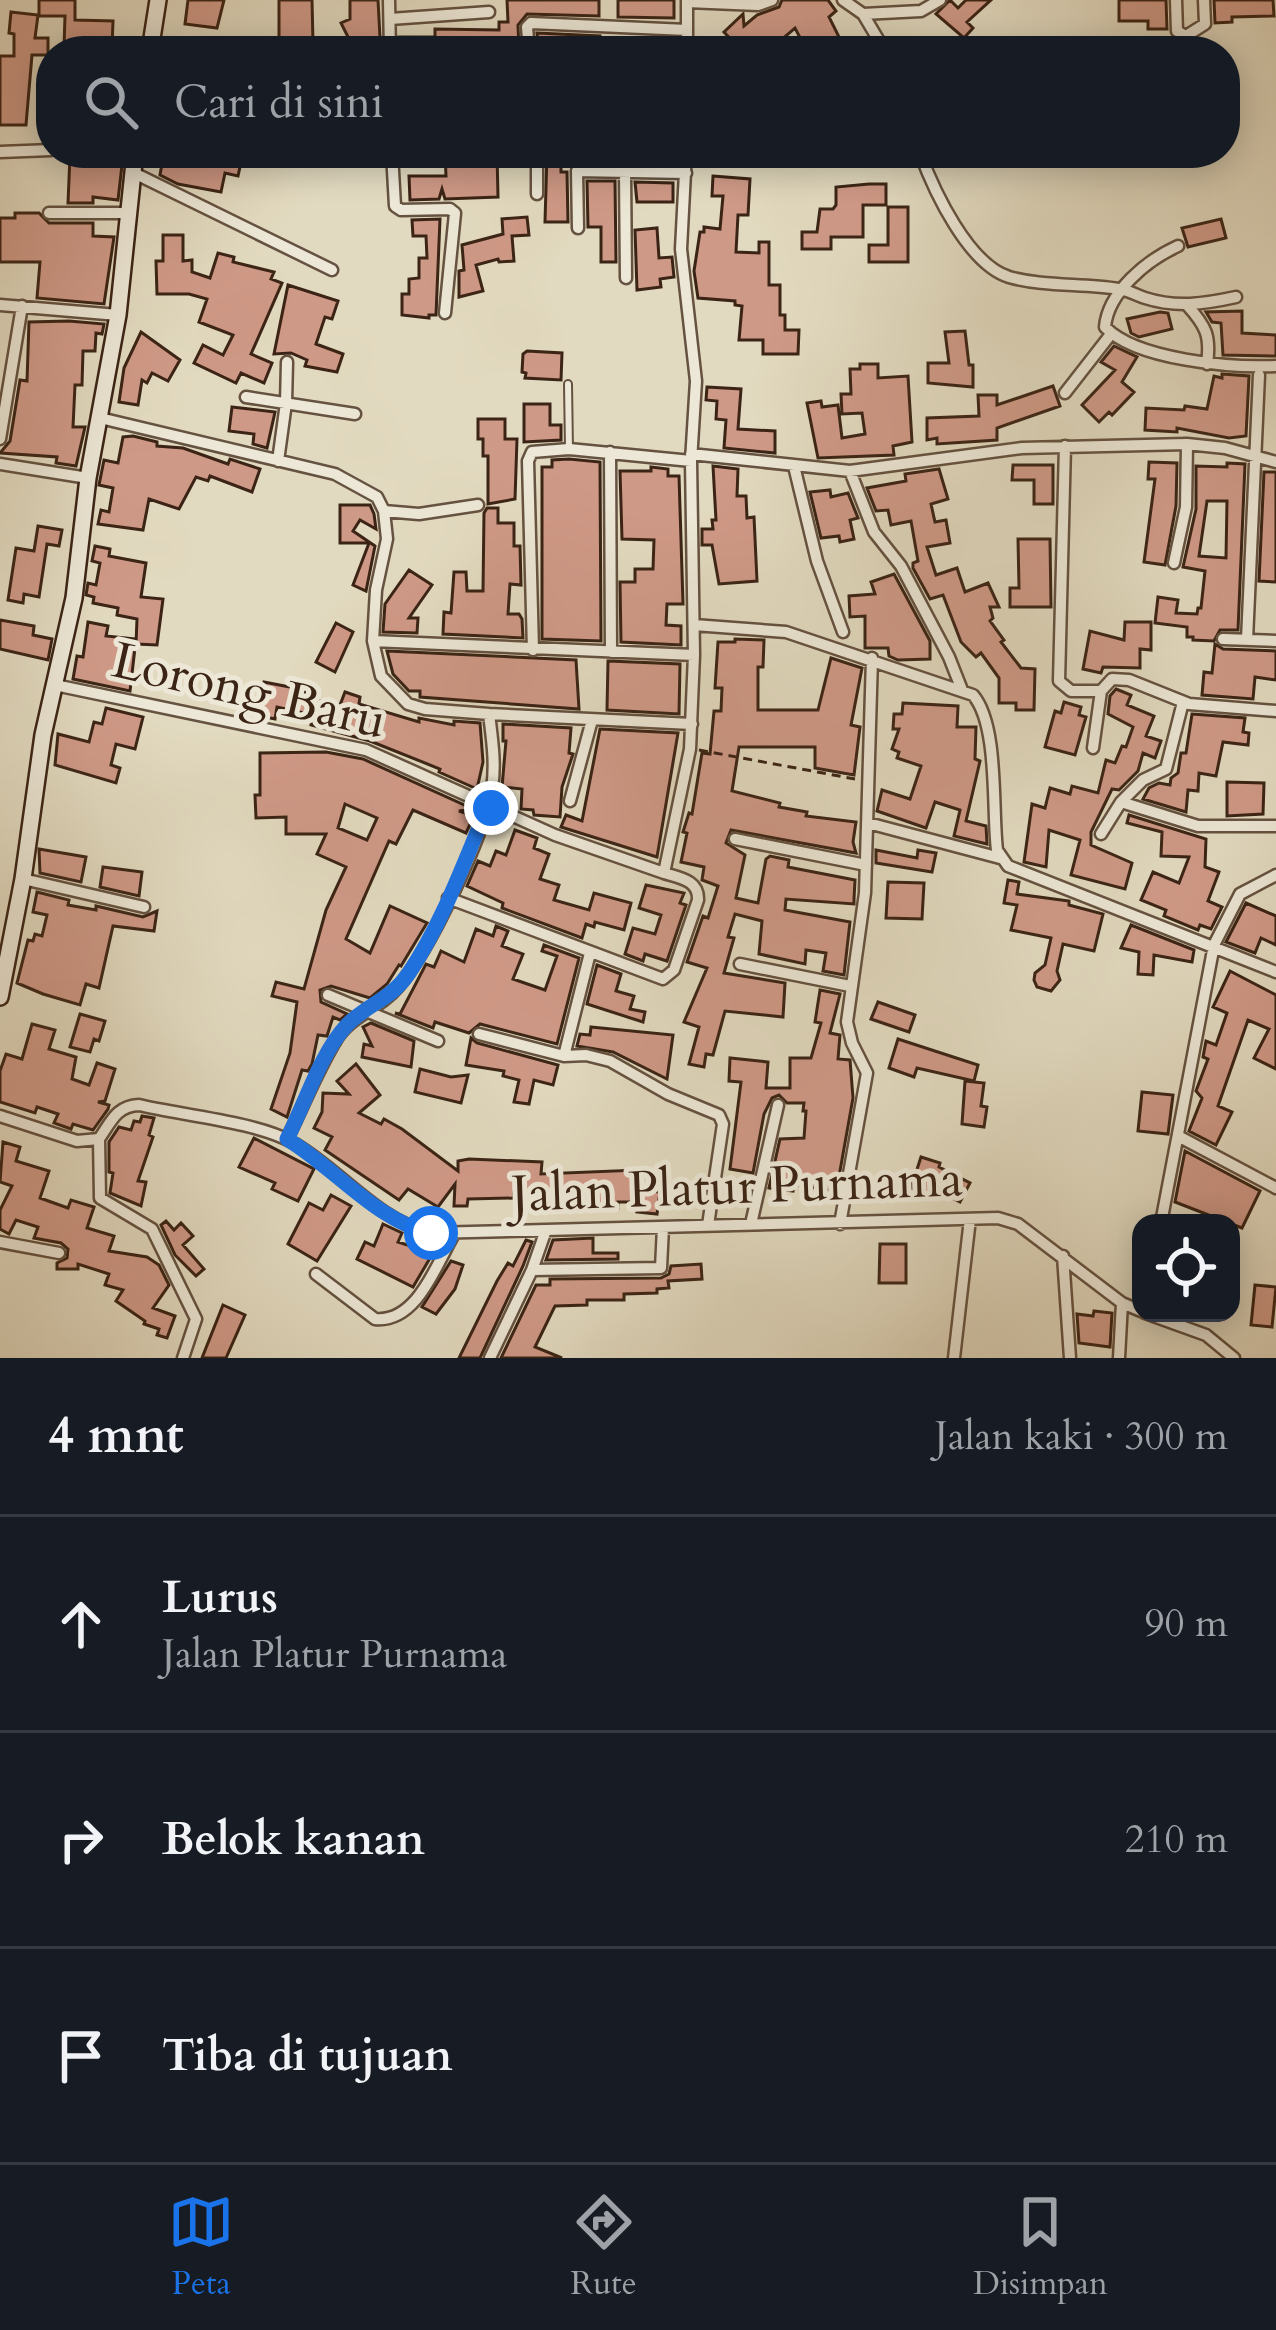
<!DOCTYPE html>
<html lang="id">
<meta charset="utf-8">
<style>
body{margin:0;font-family:Cardo,serif;background:#20242c;color:#f1f3f6}
.controls{position:absolute;right:36px;bottom:36px;display:grid;overflow:hidden;border-radius:24px;box-shadow:0 6px 30px #0003}
.controls button{width:108px;height:108px;display:grid;place-items:center;padding:0;border:0;border-bottom:3px solid #363941;background:#171b24;color:#f1f3f6;font:60px sans-serif}
.stop{position:absolute;width:36px;height:36px;margin:-27px;border:9px solid #1a73e8;border-radius:50%;background:#fff}
.stop.end{background:#1a73e8;border-color:#fff;box-shadow:0 3px 12px #0008}
.list{margin:0;padding:0;list-style:none}
h2{display:flex;justify-content:space-between;align-items:center;height:156px;margin:0;padding:0 48px;font-size:51px}
h2 small{font-size:39px;font-weight:400;color:#9ea1a6}
.list li{display:grid;grid-template-columns:78px 1fr auto;gap:36px;align-items:center;box-sizing:border-box;height:216px;padding:0 48px;border-top:3px solid #363941}
.list b{display:block;font-size:45px;white-space:nowrap}
.list p{margin:0;font-size:39px;white-space:nowrap;color:#9ea1a6}
.list em{font-size:39px;font-style:normal;color:#9ea1a6}
.icon{flex:none;width:66px;height:66px;fill:none;stroke:currentColor;stroke-width:2;stroke-linecap:round;stroke-linejoin:round}
.map{position:relative;flex:none;width:1276px;height:1358px;overflow:hidden}
.search{position:absolute;background:#171b24;box-shadow:0 6px 30px #0003;left:36px;right:36px;top:36px;height:132px;display:flex;align-items:center;gap:30px;box-sizing:border-box;padding:0 42px;border-radius:48px;color:#9ea1a6;font-size:45px}
.sheet{height:804px;background:#171b24}
nav{display:flex;justify-content:space-around;align-items:center;box-sizing:border-box;height:168px;border-top:3px solid #363941;background:#171b24;font-size:33px;color:#9ea1a6}
nav a{display:grid;justify-items:center;gap:6px}
nav .on{color:#1a73e8}
.map>svg:first-child{display:block}
</style>
<div class="map">
<svg width="1276" height="1358" viewBox="0 0 1276 1358">
<rect width="100%" height="100%" fill="#e2dac0"/>
<filter id="stains"><feTurbulence type="fractalNoise" baseFrequency=".00167" numOctaves="4"/><feColorMatrix values="0 0 0 0 .2 0 0 0 0 .09 0 0 0 0 .02 0 0 0 .5 -.17"/></filter>
<radialGradient id="worn" r=".72"><stop offset=".6" stop-color="#630" stop-opacity="0"/><stop offset="1" stop-color="#630" stop-opacity=".3"/></radialGradient>
<path fill="#cf9987" stroke="#3b2415" stroke-width="3" fill-rule="evenodd" d="M39,0H75V20L113,21L112,48L76,51V47H64L65,16H39Z
M188,0H224L217,28L185,24Z
M279,0H312L313,43H279Z
M350,0H378L380,38H370V51H355L341,23L350,19Z
M507,0H599V16L527,14L518,25L519,51H400L399,37H435V29L499,30V22H508Z
M618,0H674V18L618,17Z
M782,0H828L836,11L829,17L844,47L807,51L795,28L773,47L768,42L759,51H742L724,32L743,14L744,26L757,15L779,7Z
M950,0L958,8L966,0H991L967,22L973,28L964,38L936,14Z
M1119,0H1166L1167,29H1148V21H1119Z
M1214,0H1273L1274,16L1232,17V22L1215,23Z
M11,12L38,15L35,38H48V55H32L26,125H0V56H14V34L9,33Z
M537,33L600,36V46L539,50Z
M164,153H243L238,176L225,173L221,192L178,184L160,175Z
M445,153H497L498,197L445,199L442,189L439,199L410,200L409,176H446Z
M547,153H561V172H567L568,222H545Z
M70,156L97,157L96,162L122,165L118,200L93,197V203H68Z
M713,176L750,179L748,215H738L736,252L759,253V242H769V285H780V315H785V330H799L798,354H763V340H739L742,306L735,305V301L698,298L694,271L700,232H704V227L720,229L723,196H712Z
M587,181H615L616,262H601V227H588Z
M635,182L673,183V202H637Z
M869,184H886V205H863V237H831V249H802V232H817L820,209H833L836,205V187Z
M888,207H908V262H869V245H888Z
M15,213H39L49,223H93V236L114,237L104,304L37,298L40,262H0V218H15Z
M527,217L529,235L512,236L514,261L499,262L498,259L476,265L483,291L459,297V271L464,270L462,245L503,234L502,219Z
M440,219L436,315H429V318L402,315V294H409V279L419,278V258H427L426,236H413L412,220Z
M1221,219L1226,238L1188,247L1182,228Z
M657,228L659,258L672,257L674,277L660,279L661,287L637,290L635,230Z
M163,235H183V261L192,260V272L210,278L218,253L234,257L233,262L274,272L271,279L282,283L251,354L272,363L264,383L241,373L236,383L194,363L203,345L223,355L233,335L199,322L207,299L189,294H157L156,261H163Z
M288,285L338,301L332,319L325,317L316,344L343,354L337,372L305,366L307,360L291,353L274,354Z
M1242,311V333L1276,335V356L1223,355L1221,323L1212,322L1206,312Z
M1160,312L1168,313L1172,329L1139,337L1131,333L1127,319Z
M69,321L104,324L102,334L96,333L95,351H83L82,385H75L73,427H85L76,466L56,463L57,457L0,453L10,441L20,380L27,381L29,322Z
M965,331L969,365H973V387L928,383V363H949L945,332Z
M141,332L180,360L168,381L152,373L147,383L142,380L138,405L119,402L124,368Z
M1114,346L1137,357L1122,382L1134,392L1112,415L1109,412L1099,422L1082,405L1115,370L1101,362Z
M527,351L562,353L561,380L525,378L526,373L522,372L523,354Z
M860,364H878V378L908,376L912,442L893,446L894,455L818,458L807,403L821,401L822,407L838,405L842,438L865,434L862,413L842,414L841,394H851L850,369H860Z
M1222,374L1249,376L1246,436L1229,438L1177,428V432L1145,430L1146,408L1184,410L1185,406L1207,409L1214,376L1222,378Z
M1053,386L1060,406L997,428V440L937,444V438L927,440V418L979,416L978,395H997V405Z
M707,387L741,389L738,429L775,431V453L724,448L726,420L716,419L717,401L706,400Z
M524,404H550V425H561V440L524,442Z
M232,407L275,412L267,448L253,444L254,434L229,431Z
M478,419H505V439H517L515,499L488,504V456H483V439H478Z
M133,436L157,442V446L183,448L228,464L230,459L260,469L252,492L210,476L208,481L196,477L179,509L149,499L143,530L98,524L101,510L109,512L113,488L99,485L104,460L118,463L123,437Z
M569,459L600,462L601,641L542,639V467H552V460Z
M1149,462L1177,463L1176,506L1165,565L1144,562L1155,479H1148Z
M1227,463L1245,464L1238,630H1220L1214,641L1193,640V637H1187V627L1155,623L1158,597L1178,600L1176,613L1197,614L1198,608H1201L1205,571L1183,567L1196,509V466L1227,467ZM1207,501H1227L1226,558L1199,556Z
M1013,465H1053V504H1034V480H1012Z
M713,466L738,469L737,496H746L747,518L754,517L757,581L719,584L712,545H702V529H713L712,520H716Z
M651,467L668,469V476H679L683,604H667L666,625L681,626V645L621,642L620,582H635V569H653L654,540L622,539L620,471H651Z
M939,469L948,499L931,504L935,522L946,520L950,543L927,547L936,575L957,568L965,592L988,583L999,607H990L993,618L990,621L1004,640L1001,642L1021,668L1035,669L1034,710H1016V703H999V678L981,653L976,657L961,642L943,595L930,599L913,568V563L918,561L911,521L891,525L888,510L876,511L867,488L906,481L905,474Z
M1264,472H1276V582L1259,581Z
M830,490L831,497L848,493L858,518L850,520L854,539L840,542L839,536L821,538L810,492Z
M340,505H370L374,514L376,529L360,520L353,531L375,546L366,591L353,585L369,543H340Z
M487,508H498V523H514V546H520L521,585L510,584L508,614H519L522,619L523,638L443,634L444,612L451,613L454,572H466L467,591H483L484,513Z
M38,526L62,530L59,546L47,544L39,597L24,594L23,603L8,600L16,548L34,551Z
M1018,539H1050L1051,607H1010V588H1019Z
M95,546L110,549L109,556L146,563L141,597L163,599L157,645L136,644L137,619L117,615L118,608L93,603L94,597L86,595L88,583L96,585L100,563L92,561Z
M409,570L432,585L409,618H418L417,633L383,632L385,604Z
M894,574L930,641V659L898,660L889,656L888,648H865V616L850,617L849,596L875,594L871,582Z
M0,620L34,626L33,635L52,639L48,660L0,649Z
M88,622L108,626L106,636L136,639L130,691L73,679L77,656L83,657Z
M1125,622H1151V650L1140,649V668L1103,667L1101,673L1083,669L1090,631L1124,640Z
M336,623L353,632L335,672L316,662Z
M735,639L764,640L763,667H758V710H818L831,658L862,668L851,725L860,727L854,775L815,768V747H739L732,791L780,803L779,807L807,812L806,816L856,822L853,842L856,853L731,830L726,843L745,855L736,898L758,903L766,859L770,856L789,860L788,867L855,880L854,899V904L786,899L785,910L850,922L844,975L823,971L826,953L806,950L805,964L759,954L762,921L735,914L728,937L734,938L724,973L785,983L783,1017L725,1011L713,1055L706,1054L704,1067L689,1064L699,1027L684,1022L707,968L687,962L703,916L708,918L718,886L702,880L704,867L681,862L687,833L683,832L689,813L692,814L702,753L710,754L714,711H721L722,688H715L718,642H735Z
M1215,644L1223,649L1276,651V680L1255,677L1253,699L1202,695L1204,672L1212,673Z
M387,651L576,660L579,709L420,697V691H409L393,674Z
M608,661L680,664L679,714L607,710Z
M264,682L305,690L303,697L340,705L345,692L360,697L359,704L419,722V718L454,725V721L480,723L483,762L477,789L439,772L440,769L370,741L311,725L313,715L277,707L275,719L256,715Z
M1116,689L1131,695L1127,705L1154,716L1146,736L1161,741L1155,758L1143,753L1138,771L1119,790L1112,789L1091,832V845L1132,863L1125,889L1071,875L1080,840L1049,830L1046,867L1024,862L1032,804L1045,808L1050,788L1070,794L1072,786L1098,793L1106,760L1115,763L1122,746L1126,747L1133,727L1108,714L1110,696Z
M1064,702L1081,707L1079,715L1086,717L1075,755L1045,747L1055,711L1061,713Z
M903,703L958,706L957,727H976L975,759L980,761L966,821L986,826L987,844L954,836L960,810L935,802L926,828L877,811L882,790L910,799L921,766L897,758L899,752L892,749L899,729H893L894,714H902Z
M106,708L143,717L135,749L116,744L111,765L120,768L116,783L55,765L58,734L89,742L94,722L102,724Z
M1192,714L1245,718L1243,732L1249,733L1248,745L1223,742L1216,776L1199,773L1198,791L1188,790L1186,812L1143,799L1149,788L1159,783L1170,785L1171,778L1178,773L1181,753H1186Z
M503,724L571,728L569,753L573,754L562,787L560,817L534,815L533,810L521,809L522,789L502,787L506,741H503Z
M600,729L678,733L657,857L561,827L566,815L582,821Z
M326,752L363,759L473,809L459,811L474,816L466,833L413,810L396,844L389,841L346,939L370,953L390,906L427,923L401,966L399,965L387,984L370,998L331,986L320,990L321,1002L347,1014L340,1020L333,1017L327,1036L318,1035L312,1064L308,1071L302,1070L287,1117L271,1109L290,1053L297,1002L272,996L276,982L304,989L326,910L346,867L317,854L326,834H286V817L256,818L255,795H260V753ZM345,804L377,818L367,840L338,828Z
M1227,782L1264,783L1263,814L1227,816Z
M1129,815L1206,839L1205,867L1219,872L1208,901L1222,907L1211,929L1200,925L1198,930L1164,916L1166,910L1141,900L1153,872L1179,883L1189,857L1161,856L1162,832L1127,823Z
M515,830L537,838L534,848L549,854L540,879L559,885L554,900L589,910L594,893L631,903L624,930L595,922L594,927L586,924L582,938L502,908L503,903L467,886L478,861L490,866L496,851L506,855Z
M39,849L86,857L81,882L40,873Z
M876,850L917,858L918,850L936,853L932,872L876,863Z
M103,867L142,872L139,896L100,887Z
M1008,880L1019,882L1017,894L1069,901V905L1103,914L1094,951L1063,944L1057,971L1060,980L1051,991L1037,987L1034,980L1035,973L1045,965L1051,938L1011,930L1017,905L1004,903Z
M888,882L924,883L922,919L886,918Z
M646,885L684,893L680,903L686,905L667,961L645,954L643,961L625,954L633,928L655,934L661,915L639,908Z
M37,892L69,900L68,905L96,910V906L143,917L157,911L154,931L113,926L99,988L86,984L80,1005L43,994L17,983L28,940L33,941L35,934L42,936L47,915L33,912Z
M1246,903L1276,916V945L1261,938L1255,953L1226,942Z
M1131,925L1194,950L1192,962L1154,955L1153,975L1138,974L1139,952L1121,948Z
M496,926L508,931L502,946L523,954L513,979L545,990L557,956L542,951L544,945L579,958L557,1044L480,1024L469,1033L435,1022L433,1028L395,1013L400,1014L426,964L434,967L441,951L464,962L476,929L493,936Z
M597,965L621,974L616,991L634,996L630,1009L645,1012L643,1022L587,1004Z
M1230,971L1276,995V1069L1254,1058L1269,1029L1248,1020L1218,1106L1232,1112L1216,1145L1189,1131L1202,1098L1196,1091L1208,1059L1203,1057L1206,1041L1216,1045L1227,1013L1213,1007Z
M820,990L840,994L830,1033L840,1035L838,1059L850,1060L853,1098L838,1182L831,1181L830,1190L794,1185L793,1191L769,1188L780,1139L804,1138L806,1111H803L804,1103H787L779,1095L772,1098L764,1114L753,1173L730,1169L741,1082L729,1081L730,1058L768,1062L766,1088H790V1058H811L821,1023L815,1022Z
M878,1002L915,1015L909,1032L871,1019Z
M80,1014L105,1021L99,1041L94,1039L90,1052L70,1047Z
M371,1023L414,1041L411,1067L362,1057L364,1044L372,1046L363,1027Z
M32,1024L55,1030L49,1049L76,1057L72,1079L89,1085L97,1063L115,1069L105,1101L98,1102L109,1105L108,1109L93,1130L73,1124L71,1129L54,1123L58,1114L37,1107L35,1113L0,1102V1071L6,1054L22,1059Z
M591,1027L673,1035L667,1079L613,1052L577,1046L580,1034L590,1035Z
M471,1038L477,1043L558,1065L553,1085L534,1080L529,1104L514,1102L519,1080L503,1076L504,1071L466,1065Z
M898,1039L978,1065L974,1081L917,1068L914,1077L889,1068Z
M356,1064L380,1095L359,1113L381,1124L384,1119L402,1129L458,1171V1161L469,1159L542,1162L541,1174L638,1170V1190L660,1192L657,1214L637,1212L639,1202H618V1208L552,1211V1197L514,1193V1198L468,1199L467,1206H454L455,1184L438,1207L408,1189L399,1200L325,1150L332,1137L314,1128L322,1112L323,1093L349,1094L337,1081Z
M420,1069L451,1077L468,1075L461,1103L415,1092Z
M965,1081L984,1083L981,1106L987,1107L984,1127L962,1124Z
M1142,1092L1173,1095L1168,1134L1138,1131Z
M142,1116L154,1118L149,1135L153,1137L138,1181L146,1182L141,1206L110,1193L113,1173L109,1172V1142L119,1127L131,1130L134,1121L140,1122Z
M254,1138L314,1169L298,1201L272,1189L275,1183L239,1167Z
M3,1142L20,1147L16,1161L49,1171L40,1198L68,1208L71,1200L94,1207L87,1228L114,1236L109,1251L147,1257L159,1265L169,1285L153,1308L175,1316L167,1338L157,1335L159,1329L144,1324L145,1321L116,1301L123,1290L105,1285L109,1274L78,1264V1269H57V1263L67,1258L68,1249L61,1243L34,1238L38,1227L16,1220L9,1234L0,1229V1210L12,1186L0,1182Z
M1185,1151L1260,1191L1242,1228L1175,1202Z
M921,1157L940,1163L939,1167L970,1183L960,1202L933,1188L931,1194L911,1188Z
M331,1195L351,1206L317,1261L288,1244L309,1203L323,1210Z
M166,1221L174,1230L181,1223L193,1236L183,1245L204,1269L196,1276L175,1255L161,1225Z
M383,1224L402,1233L398,1242L433,1253L413,1287L357,1259L365,1242L374,1246Z
M593,1238V1253H618V1259L546,1260L553,1240Z
M526,1240L532,1242L523,1266L480,1358H459L497,1281L508,1263L513,1266Z
M880,1244H906V1283H879Z
M451,1261L463,1265L455,1289L436,1314L422,1307Z
M701,1264L702,1279L668,1281L669,1288L657,1289V1293L624,1294V1300H587V1305L555,1306L535,1347L562,1358H501L536,1285H550V1279L661,1278L669,1274L671,1266Z
M1255,1285L1276,1287L1272,1327L1251,1325Z
M223,1305L245,1315L226,1358H202Z
M1094,1311L1112,1313L1110,1347L1079,1343L1077,1314L1093,1316Z"/>
<g fill="none" stroke-linecap="round" stroke-linejoin="round">
<defs>
<path id="lane" d="M568,384L569,449"/>
<path id="street" d="M389,0L390,51
M843,0L863,14L885,51
M1176,0L1177,31L1186,36L1205,24L1204,0
M687,2L758,5L772,0
M863,14L921,11L940,0
M390,19L489,12
M529,51L527,27L531,23L687,30
M687,51V0
M0,152L51,150
M392,153L395,206L401,210L450,209L455,213L445,313
M537,153V194
M920,153C934,191 968,264 1009,277C1045,287 1082,283 1119,289C1128,290 1136,295 1145,298C1176,308 1204,304 1236,297
M625,172L626,278
M134,173L332,270
M49,213H130
M578,228L577,171L686,173
M1178,246C1147,260 1108,292 1105,327C1136,360 1232,368 1276,366
M0,305L118,315
M1187,305C1206,326 1211,336 1207,364
M1065,393L1111,334
M246,397L355,414
M100,418L335,474L377,497L384,511L387,539L376,590L373,641L381,676L408,704L425,709L489,714L692,724
M0,439L22,306
M1065,446L1059,681L1071,691H1101
M610,452L611,652
M691,454L850,471L1022,448L1187,444L1225,448L1276,462
M278,461L286,403L287,362
M0,464L88,478
M794,466L817,561L843,632
M850,471L874,532L901,566L949,657L962,690
M384,511L419,514L478,505
M1174,563L1186,507L1187,444
M694,625L786,632L973,695C999,725 992,810 997,850L1008,866L1276,972
M1223,639L1276,641
M1247,640L1259,375
M373,641L694,655
M533,650L528,461L532,452L569,449L691,461
M55,685L366,750L555,835L664,873
M1093,748L1101,691L1112,679L1129,680L1189,704L1276,711
M570,801L592,720
M1121,802L1143,780L1166,769L1183,702
M868,823L1000,858
M1101,834L1121,802L1198,826H1276
M735,839L866,865
M23,879L144,907
M448,898L663,979L674,970L698,900C699,880 680,878 664,873L690,749L694,655L691,461L696,381L681,249L686,153
M740,964L850,986
M328,995L438,1041
M479,1034L564,1056L586,1055L610,1061L668,1094L719,1115L723,1124L708,1225
M564,1056L590,953
M0,1116L77,1141L99,1139C111,1122 116,1106 139,1105C181,1115 256,1122 292,1142C340,1169 377,1221 431,1233L998,1218L1018,1224L1122,1303L1141,1311
M1178,1136L1276,1188
M99,1139L100,1198L152,1229L196,1319L183,1358
M287,1139C303,1107 317,1071 336,1040C351,1015 380,1009 398,987C430,950 484,836 492,788C496,764 492,739 489,714
M1161,1223L1214,945L1240,894L1276,875
M751,1224L778,1105
M840,1224L867,1073L852,1043L847,1022L865,893L872,658
M0,1242L59,1253
M1063,1256L1070,1358
M532,1270L661,1268L663,1227
M316,1274L375,1319C417,1323 436,1265 454,1234
M1145,1313L1206,1335L1234,1358
M490,1358L532,1270L546,1230
M954,1358L970,1219
M1119,1358L1122,1303"/>
<path id="secondary" d="M150,51L158,0
M0,997L23,879L43,735L74,598L88,478L118,315L135,153"/>
</defs>
<use href="#lane" stroke="#655240" stroke-width="10"/>
<use href="#street" stroke="#655240" stroke-width="15"/>
<use href="#secondary" stroke="#3b2415" stroke-width="20"/>
<path stroke="#3b2415" stroke-width="3" stroke-dasharray="9 6" stroke-linecap="butt" d="M699,750L855,779"/>
<use href="#lane" stroke="#ece7d6" stroke-width="6"/>
<use href="#street" stroke="#ece7d6" stroke-width="10"/>
<use href="#secondary" stroke="#ece7d6" stroke-width="15"/>
</g>
<g fill="none" stroke-linecap="round" stroke-linejoin="round">
<path stroke="#1a73e8" stroke-width="15" d="M431,1233C376,1221 335,1168 287,1139C304,1106 321,1052 347,1025C367,1004 391,1000 409,973C443,922 464,862 488,806L491,808"/>
</g>
<g text-anchor="middle" dominant-baseline="central" stroke-width="10" stroke-linejoin="round" paint-order="stroke">
<g font-size="51" fill="#3b2415" stroke="#ece7d6">
<text transform="translate(249 691) rotate(13)">Lorong Baru</text>
<text transform="translate(737 1187) rotate(-2)">Jalan Platur Purnama</text>
</g>
</g>
<rect width="100%" height="100%" filter="url(#stains)"/>
<rect width="100%" height="100%" fill="url(#worn)"/>
</svg>
<div class="controls">
<button><svg class="icon" aria-label="locate" viewBox="0 0 24 24"><circle cx="12" cy="12" r="6"/><path d="M12 2v4M12 18v4M2 12h4M18 12h4"/></svg></button>
</div>
<div class="stop" style="left:431px;top:1233px"></div>
<div class="stop end" style="left:491px;top:808px"></div>
<div class="search"><svg class="icon" aria-label="search" viewBox="0 0 24 24"><circle cx="10" cy="10" r="6"/><path d="M15 15l6 6"/></svg>Cari di sini</div>
</div>
<section class="sheet">
<h2>4 mnt<small>Jalan kaki · 300 m</small></h2>
<ul class="list">
<li><svg class="icon" aria-label="ahead" viewBox="0 0 24 24"><path d="M12 20V5M6 11l6-6 6 6"/></svg><div><b>Lurus</b><p>Jalan Platur Purnama</p></div><em>90 m</em></li>
<li><svg class="icon" aria-label="right" viewBox="0 0 24 24"><path d="M7 20v-9h11M14 6l5 5-5 5"/></svg><div><b>Belok kanan</b></div><em>210 m</em></li>
<li><svg class="icon" aria-label="arrive" viewBox="0 0 24 24"><path d="M6 21V4h12l-3 4 3 4H6"/></svg><div><b>Tiba di tujuan</b></div></li>
</ul>
</section>
<nav>
<a class="on"><svg class="icon" aria-label="map" viewBox="0 0 24 24"><path d="M3 6l6-2 6 2 6-2v14l-6 2-6-2-6 2zM9 4v14M15 6v14"/></svg>Peta</a>
<a><svg class="icon" aria-label="directions" viewBox="0 0 24 24"><path d="M12 3l9 9-9 9-9-9zM9 14v-3h6M13 9l2 2-2 2"/></svg>Rute</a>
<a><svg class="icon" aria-label="saved" viewBox="0 0 24 24"><path d="M7 4h10v16l-5-4-5 4z"/></svg>Disimpan</a>
</nav>
